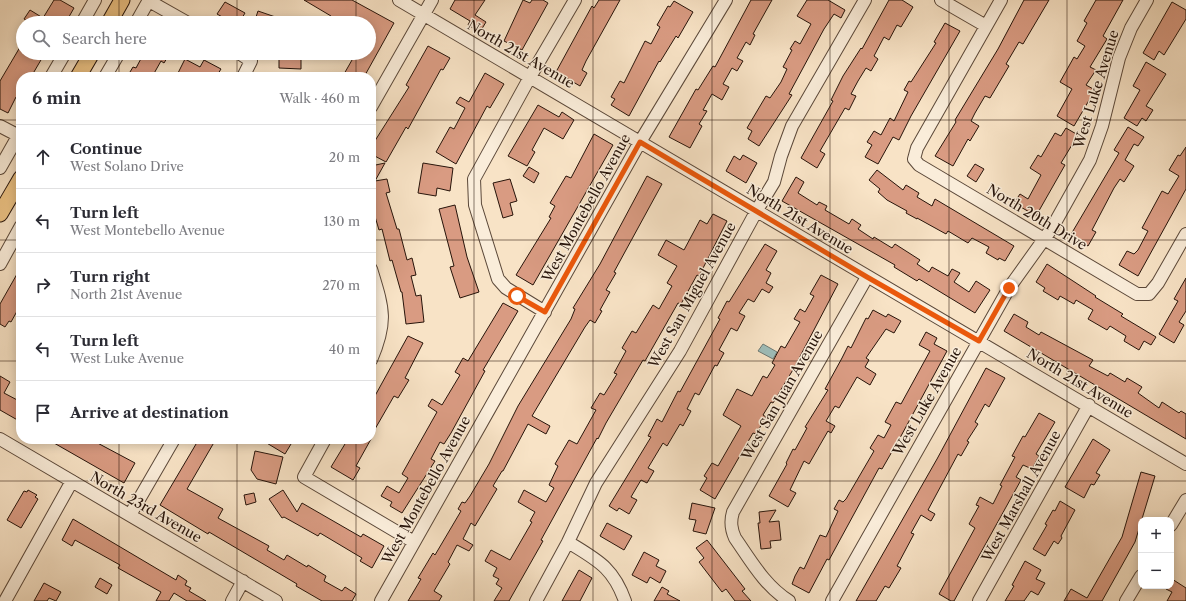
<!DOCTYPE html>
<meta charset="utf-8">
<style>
body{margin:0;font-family:"Libre Caslon Text",serif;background:#f2f2f3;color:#2b2b33}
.controls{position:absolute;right:12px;bottom:12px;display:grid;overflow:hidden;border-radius:8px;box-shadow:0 2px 10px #0003}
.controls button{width:36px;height:36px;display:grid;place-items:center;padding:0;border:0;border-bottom:1px solid #e1e1e2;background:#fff;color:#2b2b33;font:20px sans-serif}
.stop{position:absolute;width:12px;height:12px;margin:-9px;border:3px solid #ea580c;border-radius:50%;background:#fff}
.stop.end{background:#ea580c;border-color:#fff;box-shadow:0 1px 4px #0008}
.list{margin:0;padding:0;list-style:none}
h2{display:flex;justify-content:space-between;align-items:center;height:52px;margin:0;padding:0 16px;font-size:17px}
h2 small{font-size:13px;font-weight:400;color:#7c7c81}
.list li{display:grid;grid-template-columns:26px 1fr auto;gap:12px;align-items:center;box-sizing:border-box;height:64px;padding:0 16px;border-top:1px solid #e1e1e2}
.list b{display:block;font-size:15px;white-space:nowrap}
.list p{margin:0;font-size:13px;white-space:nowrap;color:#7c7c81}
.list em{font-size:13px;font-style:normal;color:#7c7c81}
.icon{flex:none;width:22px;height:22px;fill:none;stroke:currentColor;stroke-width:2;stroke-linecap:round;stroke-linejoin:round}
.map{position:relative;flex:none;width:1186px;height:601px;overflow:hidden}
.search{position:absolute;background:#fff;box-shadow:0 2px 10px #0003;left:16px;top:16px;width:360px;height:44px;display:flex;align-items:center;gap:10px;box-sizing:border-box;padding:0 14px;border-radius:22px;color:#7c7c81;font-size:15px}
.panel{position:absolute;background:#fff;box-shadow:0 2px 10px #0003;left:16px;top:72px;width:360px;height:372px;border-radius:16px}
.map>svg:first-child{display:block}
</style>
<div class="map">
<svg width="1186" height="601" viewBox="0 0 1186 601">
<rect width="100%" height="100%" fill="#f8e3c6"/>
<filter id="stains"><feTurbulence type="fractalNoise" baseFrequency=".005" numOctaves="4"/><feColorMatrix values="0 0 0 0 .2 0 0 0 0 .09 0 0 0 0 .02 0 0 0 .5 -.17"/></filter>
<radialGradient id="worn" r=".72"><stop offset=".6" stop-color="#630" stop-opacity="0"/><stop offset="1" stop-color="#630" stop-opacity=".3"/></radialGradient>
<path fill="#9ebdb9" stroke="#6e7973" d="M763,344L777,352L773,359L758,351Z"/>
<path fill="#d99b82" stroke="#27140a" d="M54,0H60L74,8L66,22L31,23L24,19L30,10L43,18Z
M304,0H352L394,23L364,77H349L344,74L356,53H369V49L375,39L369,36V23H349L340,18L337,23H332L328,21L331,16Z
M455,0H485L475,15L486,22L480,32L468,25L470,21L450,9Z
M523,0L530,3L532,0H543L548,3L522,50L504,41Z
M599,0H620L586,61L582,70L587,73L580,86L556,72L592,6L594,8Z
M751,0H772L753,34L755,35L750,45L746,42L737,58L743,61L737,71L732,68L723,84L729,87L722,100L712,94L703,110L707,111L699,124L702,126L690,148L669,137L696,89L698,90L713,66L715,67Z
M807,0H828L845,10L841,18L834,14L824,29L789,94L792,95L759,146L748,139L752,131L747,128L766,96L770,98L781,82L787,69L783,67L792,50L790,49L795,41L800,44L811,24L797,16Z
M889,0H902L913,7L901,27L897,25L889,40L884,37L874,56L878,59L871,71L866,68L858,81L851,94L856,96L849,110L845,108L820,151L825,154L817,168L801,158L833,101L831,100L843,76L861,48L862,49Z
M1024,0H1049L1023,44L1019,42L1006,64L1009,66L990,98L985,96L975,113L971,121L979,126L970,141L968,139L953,166L935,156L956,122L955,120L998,49Z
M1096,0H1123L1103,36L1107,39L1090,67L1096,70L1086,85L1095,90L1074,126L1057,116L1072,89L1060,82L1074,57L1077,59L1085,46L1077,41L1087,23L1084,21Z
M674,1L693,12L678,38L676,36L660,62L659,61L629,116L611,105L615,99L611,97L620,81L624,83L645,41L651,44L660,27L657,25L668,6L670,7Z
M225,2L245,13L239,23H233L217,14Z
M1172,2L1186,10V19L1164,55L1159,51L1154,60L1143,53Z
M258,11L290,22L289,23H254Z
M945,23L960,31L911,116L899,140L893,137L878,164L865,157L872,145L867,142L874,131L881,135L890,118L894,121L908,92L904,90L909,81L911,82L936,43L934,42Z
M23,42V53H45L31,77H21V100L16,97L8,113L0,109V81Z
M428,46L450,58L443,70L441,69L408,129L406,127L386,162L371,154V147L409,87L406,85Z
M144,53H170L164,63L161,61L152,77H127L133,67L136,68Z
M279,53H301V69L279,68Z
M185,59L200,67L204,60L221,69L216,77H176Z
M1146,62L1166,74L1146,106L1153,110L1146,121L1142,118L1137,126L1124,118L1140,90L1133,86Z
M485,73L504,84L490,108L487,106L456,164L436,152L450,127L454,129L465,108L456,103L460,97L469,102Z
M538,105L559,117L562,112L574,120L563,139L544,128L532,150L535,152L527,166L508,156Z
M1128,127L1144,137L1138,146L1134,144L1125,160L1134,166L1124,182L1120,179L1114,188L1092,230L1096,232L1088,246L1070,236L1119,153L1114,150Z
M1066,128L1078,135L1061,163L1065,165L1036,216L1014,203L1020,194L1028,199L1041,175L1030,168L1038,155L1041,157L1055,133L1061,136Z
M594,134L613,145L533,285L516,275L551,218L549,217L555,206L550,203L566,176L571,178Z
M1186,147V189L1138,276L1119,265L1127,251L1134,254L1138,250L1148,231L1142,228L1162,191L1168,194L1179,176L1169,170L1178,155L1180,156Z
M743,155L757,163L746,183L726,171L734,156L740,160Z
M385,163L375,181L387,179L390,192L386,193L397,229H399L407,260L412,258L416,275L411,276L416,296L421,295L424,322L406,324L402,292H401L392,260L390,261L382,229L379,230L371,203V166Z
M423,163L453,168L450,191L437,188L436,196L418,193Z
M975,164L984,169L976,182L967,176Z
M529,167L539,173L534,183L523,176Z
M877,170L903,190L906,185L919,193L917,197L932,206L935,199L1014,246L1005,261L999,258L998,260L986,253L989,247L972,238L968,243L948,231L946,234L917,218V219L906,213L907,211L887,200L878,192L880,189L869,180Z
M647,176L662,184L614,272L616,273L606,290L610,292L600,310L602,311L595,323L590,320L585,327L532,416L550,426L546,434L528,424L503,471H502L493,486L497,489L475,526L471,523L463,539L473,545L469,551L457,545L448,562L450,564L434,591L442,596L439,601H408L421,579L418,578L433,553L435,555L461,511L458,509L462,502L465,503L470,496L489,464L518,406L571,319L575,309L573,308L600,264Z
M796,177L804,182L798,193L817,205L819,202L827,206L825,210L849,224L852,219L861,225L858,229L873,239L874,237L892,248L895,244L920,260L917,264L929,272L932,267L948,276L952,269L960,273L954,282L969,292L976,281L990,290L975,313L919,279L917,281L894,267L895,265L782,201Z
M510,179L517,201L510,203L513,215L503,218L493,183Z
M455,205L467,257L479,292L460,298L450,267L454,266L439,209Z
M713,214L727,221L699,276L697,275L681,304L678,303L645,361L643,360L606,423L598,439L597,438L541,540L543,541L509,601H494L502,588L496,584L499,579L493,576L497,568L485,561L491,550L510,560L532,522L530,521L535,512L518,502L524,490L546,502L554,488L549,485L558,466L555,464L569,440L577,444L596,410L591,408L600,393L604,395L617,374L614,373L626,351L622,348L632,331L636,333L653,305L659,309L672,286L667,283L677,266L658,255L666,240L684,250L700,220L707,224Z
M765,244L777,251L766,270L771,273L766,283L773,287L769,293L762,289L754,302L748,299L739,313L745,316L737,331L731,328L719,350L724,353L717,366L715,365L699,395L695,393L687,409L691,411L683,426L680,424L667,446L663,443L648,468L654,471L647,483L641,480L631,497L637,500L629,514L619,508L617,511L609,506L651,437L648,436L657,419L662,422L678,391L680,392L720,319L718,318L727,301L729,302Z
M1047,264L1096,296L1095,297L1123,314L1121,316L1156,337L1151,345L1144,341L1139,350L1124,341L1126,336L1110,326L1107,330L1088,319L1093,310L1076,300L1074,304L1060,296L1058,300L1043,291L1045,288L1036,282Z
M21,267V304L11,322L9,321L5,327L0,324V304Z
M821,275L838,284L794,368L773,403L771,402L763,415L766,417L756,434L753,433L715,499L700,490L707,478L704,476L712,463L718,466L741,426L723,415L737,389L752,396L763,376L767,378L775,365L772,363L781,346L785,348L800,322L794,319L800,309L805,312L814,296L810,294Z
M1186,278V311L1179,322L1184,325L1174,343L1159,334L1178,301L1174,299Z
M503,303L518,311L483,370L485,371L451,433L444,444L440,442L431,459L435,461L402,513L390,506L392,502L381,496L387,486L399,493L408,478L402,474L437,412L428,406L432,399L442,405L460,375L455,372L463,358L468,361Z
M873,310L886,317L888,314L901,321L894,333L886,329L866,358L869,360L865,367L876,374L870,385L857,377L839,408L835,406L826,421L835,426L831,433L828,431L809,464L804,461L790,490L796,493L788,507L769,496L787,464L786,463L793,449L795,450L807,428L805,427L828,390L825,389L842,358L848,346L851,348L866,318L868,319Z
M1014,314L1028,322L1026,327L1039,335L1041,332L1093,360L1089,366L1108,376L1110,373L1125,382L1127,378L1142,387L1138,393L1159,408L1162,402L1179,413L1181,411L1186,414V439L1004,331Z
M926,332L937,338L934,344L947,351L901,436L882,469L879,468L829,560L827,559L809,593L792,584L795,576L800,567L804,569L820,535L826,537L838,511L834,509L839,500L843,502L846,499L874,451L870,448L878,435L884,438L891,425L885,422L896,402L901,404L930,351L919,345Z
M408,336L423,343L405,378L409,380L398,398L394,396L371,436V403Z
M986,368L1005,378L989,407L985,404L975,422L978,424L967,441L969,442L961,456L958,454L928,510L935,514L931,521L921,515L911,533L914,534L897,566L901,568L889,588L885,586L876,601H856L937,459Z
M0,376L10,382L4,393L21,402V422L0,410Z
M1039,413L1055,422L1036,454L1039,456L1032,469L1023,465L1016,477L1021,480L954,601H951L939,594L975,528L969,524L979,506L976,505L980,497L993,504L1002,486L1000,485L1015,457L1012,456L1023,436L1025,437Z
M47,439H90L135,463L124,483Z
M199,439H216L187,489L223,509L218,518L269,546L267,550L284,560L287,555L307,567L308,565L326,576L324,581L342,591L345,587L356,594L352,601H322L296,586L297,584L270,568L209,532L208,534L160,505Z
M260,439H294L285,454Z
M348,439H371L356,466L360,468L353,480L331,467Z
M1093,439L1110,450L1096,473L1100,475L1094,485L1091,484L1084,498L1065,487Z
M255,451L283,457L276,484L257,479L251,470Z
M1141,472L1155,476L1135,542L1102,601H1064L1071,589L1087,598L1122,537Z
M28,490L37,495L35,497L38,499L21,528L7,520L24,491L27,492Z
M283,490L297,512L302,503L361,537L363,534L384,546L372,568L360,561L362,558L320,533L318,536L284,517L282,518L269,499Z
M254,493L256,502L246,505L244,495Z
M1060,501L1075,510L1061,536L1062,538L1058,544L1054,541L1045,556L1033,549L1047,525L1045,524L1053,510L1055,511Z
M692,503L715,508L706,534L693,531L696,520L689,519Z
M776,510L769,522L779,521L781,540L770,541L771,548L761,549L758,523H760L759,512Z
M73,519L176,580L178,575L187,581L185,585L191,588L189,591L206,601H187L174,593L169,601H156L161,592L118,568L120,565L75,540L72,546L62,540Z
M607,523L632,536L624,550L600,536Z
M707,540L745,589L742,591L751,601H735L726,589L722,592L699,562L704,558L696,548Z
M644,552L659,560L656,566L666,571L660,583L650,577L647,583L632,575Z
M1025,561L1041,570L1036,579L1045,583L1038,595L1031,591L1024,601H1005L1014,586L1012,585Z
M579,570L592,578L580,601H562Z
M100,578L112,585L107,594L95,587Z
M1172,579L1186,588V601H1167L1172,592L1166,589L1168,586H1171Z
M44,583L61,592L56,601L49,598L47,601H34Z
M662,587L669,591L667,594L680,601H654Z"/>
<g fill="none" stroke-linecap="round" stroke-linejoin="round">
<defs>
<path id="minor" d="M399,0L1186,464
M941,0L986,26
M1001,0L917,148L914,159L919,165L1137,294H1149L1158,283L1186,234
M149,1L188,23
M82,23L95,0
M136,23L149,0
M239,53L251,61L243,77
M51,77L65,53
M105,77L119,53
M371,107L432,0
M0,126L21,137
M0,168L21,131
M0,264L21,226
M371,269C383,308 388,321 371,360
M545,312L506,288L498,279L475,205L474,179L530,77L575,0
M0,439L276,601
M325,439L304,477L414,542
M130,515L174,439
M1171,525L1186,500
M568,542C597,560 613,567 625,601
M5,601L72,481
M232,601L243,581
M381,601L640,142L726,0
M536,601L568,542L596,483L680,351L757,210L774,182L781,156L792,126L865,0
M789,601C765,586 751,561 735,538C731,529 730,522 733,512L867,277
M832,601L1009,288L1052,228L1090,160L1102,126L1119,58L1131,28L1147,0
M979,601L1089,405
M1126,601L1141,576"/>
<path id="major" d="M109,23L122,0
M78,77L92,53
M0,214L21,178"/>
</defs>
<use href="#minor" stroke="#5b4839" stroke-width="14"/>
<use href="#major" stroke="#27140a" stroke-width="17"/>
<use href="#minor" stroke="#faedda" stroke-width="12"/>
<use href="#major" stroke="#ecc283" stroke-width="15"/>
</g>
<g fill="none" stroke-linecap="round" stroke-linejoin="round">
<path stroke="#ea580c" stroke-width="5" d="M517,296L545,312L640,142L867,277L979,341L1009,288"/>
</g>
<path fill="none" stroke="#27140a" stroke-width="1" stroke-opacity="0.55" d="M119,0V23M237,0V23M356,0V23M474,0V601M593,0V601M712,0V601M830,0V601M949,0V601M1067,0V601M119,53V77M237,53V77M356,53V77M0,120H21M371,120H1186M0,240H21M371,240H1186M0,361H21M371,361H1186M119,439V601M237,439V601M356,439V601M0,481H1186"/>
<g text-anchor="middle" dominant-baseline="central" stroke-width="3" stroke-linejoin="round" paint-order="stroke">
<g font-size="14" fill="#27140a" stroke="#faedda">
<text transform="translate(521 54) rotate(30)">North 21st Avenue</text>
<text transform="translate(1096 89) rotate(-73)">West Luke Avenue</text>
<text transform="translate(586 208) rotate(-61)">West Montebello Avenue</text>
<text transform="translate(1037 217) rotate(31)">North 20th Drive</text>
<text transform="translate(800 219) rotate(31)">North 21st Avenue</text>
<text transform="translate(692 295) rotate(-61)">West San Miguel Avenue</text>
<text transform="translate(1080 383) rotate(31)">North 21st Avenue</text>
<text transform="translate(782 395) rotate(-60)">West San Juan Avenue</text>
<text transform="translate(927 401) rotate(-60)">West Luke Avenue</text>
<text transform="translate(426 490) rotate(-61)">West Montebello Avenue</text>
<text transform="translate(1021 496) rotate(-61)">West Marshall Avenue</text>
<text transform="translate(146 507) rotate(30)">North 23rd Avenue</text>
</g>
</g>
<rect width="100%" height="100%" filter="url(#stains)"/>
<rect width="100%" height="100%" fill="url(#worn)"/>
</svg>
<div class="controls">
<button>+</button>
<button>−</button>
</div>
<div class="stop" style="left:517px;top:296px"></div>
<div class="stop end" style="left:1009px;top:288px"></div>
<div class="search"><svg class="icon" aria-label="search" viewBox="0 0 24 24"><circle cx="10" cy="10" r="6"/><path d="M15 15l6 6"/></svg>Search here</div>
<section class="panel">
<h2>6 min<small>Walk · 460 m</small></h2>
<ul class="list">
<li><svg class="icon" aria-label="ahead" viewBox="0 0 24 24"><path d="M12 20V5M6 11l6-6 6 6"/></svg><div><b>Continue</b><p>West Solano Drive</p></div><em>20 m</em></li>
<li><svg class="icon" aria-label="left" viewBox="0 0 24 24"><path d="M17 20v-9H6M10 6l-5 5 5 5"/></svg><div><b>Turn left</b><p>West Montebello Avenue</p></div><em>130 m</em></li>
<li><svg class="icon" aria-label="right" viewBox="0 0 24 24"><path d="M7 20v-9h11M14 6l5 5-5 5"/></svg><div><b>Turn right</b><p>North 21st Avenue</p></div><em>270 m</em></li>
<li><svg class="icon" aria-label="left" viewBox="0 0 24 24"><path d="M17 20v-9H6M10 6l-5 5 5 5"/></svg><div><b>Turn left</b><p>West Luke Avenue</p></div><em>40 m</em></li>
<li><svg class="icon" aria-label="arrive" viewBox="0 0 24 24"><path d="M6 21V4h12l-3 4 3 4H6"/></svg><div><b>Arrive at destination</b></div></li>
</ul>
</section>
</div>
